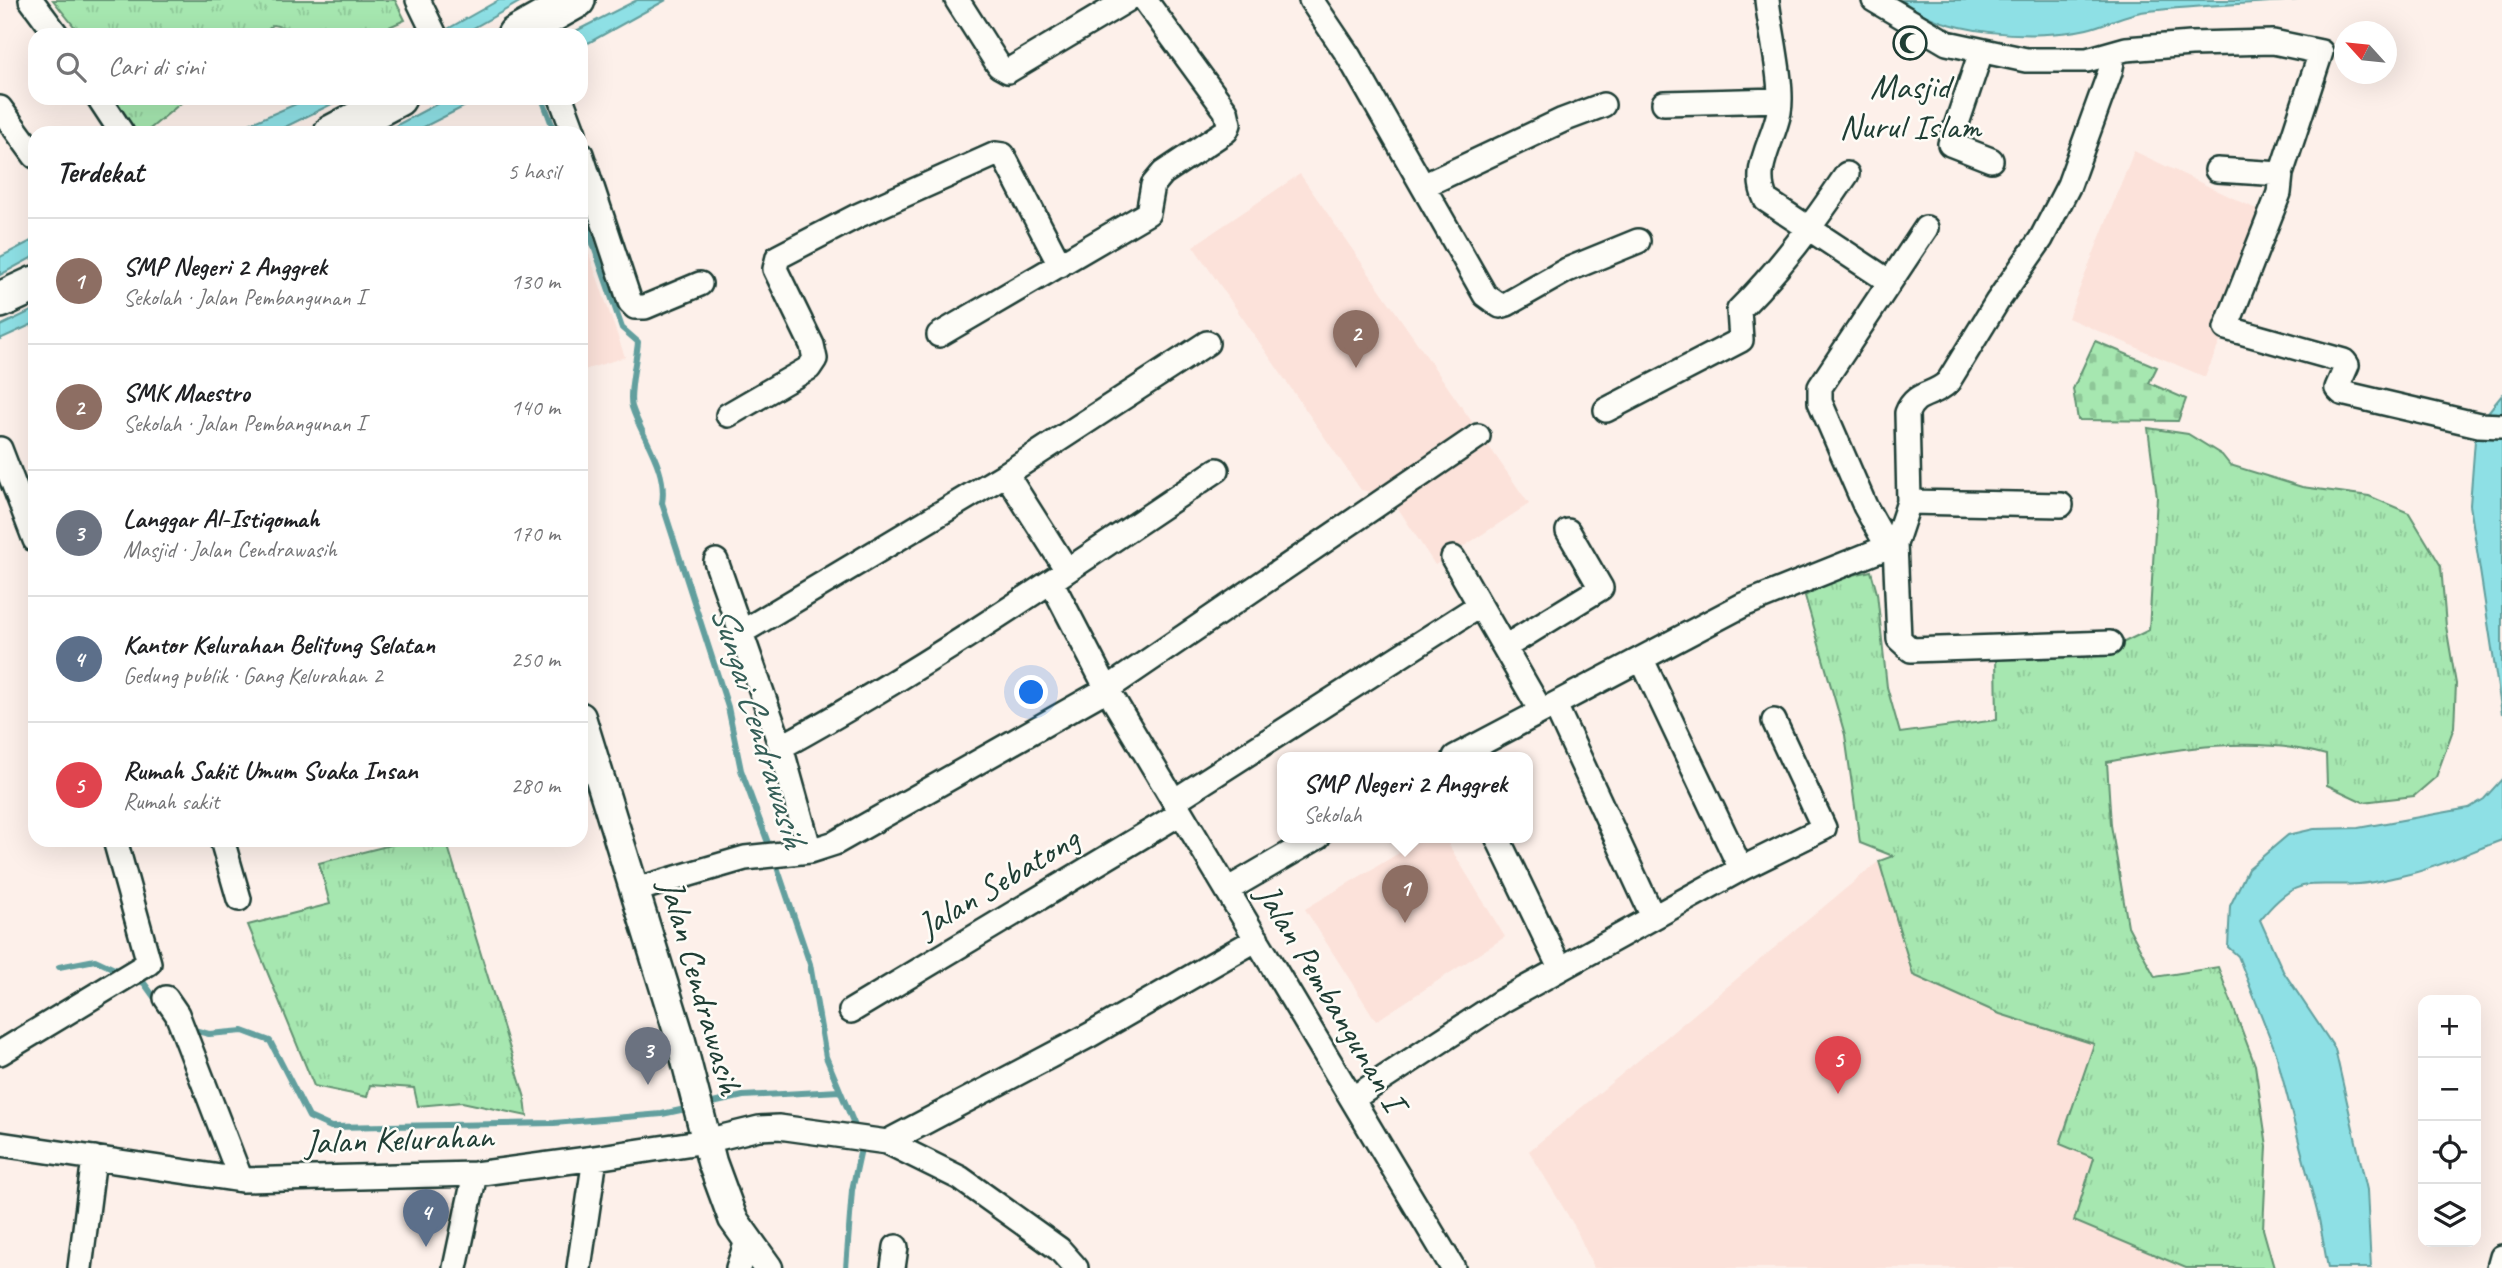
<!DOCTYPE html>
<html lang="id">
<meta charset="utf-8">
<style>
body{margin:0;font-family:Caveat,sans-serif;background:#f6f6f6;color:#202124}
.controls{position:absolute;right:21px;bottom:21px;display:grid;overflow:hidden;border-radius:14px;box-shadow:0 7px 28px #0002}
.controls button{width:63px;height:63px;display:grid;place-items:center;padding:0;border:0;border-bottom:2px solid #e0e0e0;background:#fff;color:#202124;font:35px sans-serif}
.compass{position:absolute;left:2334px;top:21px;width:63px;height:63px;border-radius:50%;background:#fff;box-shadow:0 7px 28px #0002;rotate:297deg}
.you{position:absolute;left:1032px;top:693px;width:24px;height:24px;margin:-18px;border:5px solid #fff;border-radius:50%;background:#1a73e8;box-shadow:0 0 0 10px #1a73e833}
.badge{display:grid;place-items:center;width:46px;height:46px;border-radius:50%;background:#1f3d34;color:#fff;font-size:23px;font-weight:700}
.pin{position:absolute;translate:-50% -58px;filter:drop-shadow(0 2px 4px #0008)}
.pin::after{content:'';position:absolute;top:37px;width:24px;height:21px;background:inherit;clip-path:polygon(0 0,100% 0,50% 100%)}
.popup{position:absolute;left:1277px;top:752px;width:256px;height:91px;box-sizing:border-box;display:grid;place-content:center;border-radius:14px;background:#fff;filter:drop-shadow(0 2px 5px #0005);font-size:23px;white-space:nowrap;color:#757577}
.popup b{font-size:26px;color:#202124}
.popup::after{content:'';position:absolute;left:50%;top:100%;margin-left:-14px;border:14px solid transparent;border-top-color:#fff}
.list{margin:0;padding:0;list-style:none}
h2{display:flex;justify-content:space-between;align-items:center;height:91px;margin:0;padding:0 28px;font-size:30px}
h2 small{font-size:23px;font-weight:400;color:#757577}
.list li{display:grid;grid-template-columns:46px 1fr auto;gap:21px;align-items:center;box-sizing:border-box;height:126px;padding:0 28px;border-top:2px solid #e0e0e0}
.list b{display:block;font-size:26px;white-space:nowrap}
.list p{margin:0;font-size:23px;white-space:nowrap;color:#757577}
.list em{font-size:23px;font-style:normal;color:#757577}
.icon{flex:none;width:38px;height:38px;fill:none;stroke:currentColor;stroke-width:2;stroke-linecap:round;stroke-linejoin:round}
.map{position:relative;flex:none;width:2502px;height:1268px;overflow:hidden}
.search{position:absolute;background:#fff;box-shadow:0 7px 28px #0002;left:28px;top:28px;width:560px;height:77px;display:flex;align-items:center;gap:18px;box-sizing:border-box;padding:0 24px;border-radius:21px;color:#757577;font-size:26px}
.panel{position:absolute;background:#fff;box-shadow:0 7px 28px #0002;left:28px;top:126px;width:560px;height:721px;border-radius:21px}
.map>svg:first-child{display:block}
</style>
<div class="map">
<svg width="2502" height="1268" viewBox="0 0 2502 1268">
<defs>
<pattern id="grass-tufts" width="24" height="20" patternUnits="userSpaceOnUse" patternTransform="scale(1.75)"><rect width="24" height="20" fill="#a6e7b0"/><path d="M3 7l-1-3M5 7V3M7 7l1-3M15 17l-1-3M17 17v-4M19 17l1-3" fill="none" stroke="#8ec798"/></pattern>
<pattern id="cemetery-stones" width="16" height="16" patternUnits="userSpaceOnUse" patternTransform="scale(1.75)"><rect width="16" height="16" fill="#a6e7b0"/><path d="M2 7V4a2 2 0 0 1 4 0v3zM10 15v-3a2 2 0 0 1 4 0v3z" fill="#8ec798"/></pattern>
</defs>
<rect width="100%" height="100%" fill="#fdf0ea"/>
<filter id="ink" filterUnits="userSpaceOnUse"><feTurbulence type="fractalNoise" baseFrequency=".0143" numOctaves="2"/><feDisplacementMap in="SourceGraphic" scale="14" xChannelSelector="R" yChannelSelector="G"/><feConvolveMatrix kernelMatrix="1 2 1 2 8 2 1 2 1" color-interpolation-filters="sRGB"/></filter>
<g filter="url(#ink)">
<path fill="#fce2da" d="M2134,151L2273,217L2205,377L2068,318Z
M1300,174L1529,504L1435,565L1390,496L1361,490L1193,246Z
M581,231L625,357L581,371Z
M1426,837H1444L1505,937L1376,1021L1305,909Z
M1879,861L1914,975L2000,1014L2094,1043L2060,1144L2094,1158L2074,1221L2186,1268H1594L1575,1227L1529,1151Z"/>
<path fill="url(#grass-tufts)" stroke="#629272" stroke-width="2" d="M53,0H395L405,20L371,35H318L273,25L262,35H81Z
M104,98H187L145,133H127Z
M2148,428L2188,434L2222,455L2230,465L2302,487L2369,496L2409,513L2441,566L2446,626L2456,684L2454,727L2436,777L2414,796L2363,802L2327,785L2326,755C2255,735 2178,748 2107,762L2111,825L2128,926L2155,977L2218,967L2255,1065L2267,1146L2263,1229L2274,1268H2186L2074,1221L2094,1158L2060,1144L2094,1044L2000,1014L1913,975L1879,861L1893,856L1860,843L1845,735L1805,596L1835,579L1871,571L1877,593L1887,687L1900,733L1997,720L1996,656L2116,646L2149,630L2157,497Z
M411,840H446L525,1098L527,1116L462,1102L418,1106L414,1088L370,1085L367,1097L314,1086L248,925L330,904L319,863Z"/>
<path fill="url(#cemetery-stones)" stroke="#629272" stroke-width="2" d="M2095,341L2157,367L2149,383L2186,399L2178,421L2078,420L2073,389Z"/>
<path fill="#8ee0e5" stroke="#629f9e" stroke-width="2" d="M499,0H523L461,35H437Z
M637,0H666L581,47V35H568Z
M1902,0H2298C2248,4 2198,5 2148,11C2126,13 2108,24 2087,29C2036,40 1942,36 1902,0Z
M310,98H344L273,133H228Z
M448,98H481L412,133H382Z
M35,239V256L0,275V257Z
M35,309V323L0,339V326Z
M2502,395V714L2470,505L2476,427Z
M2502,779V840C2469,852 2435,869 2401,876C2387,879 2372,883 2359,884C2307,887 2297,874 2260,920L2283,971L2335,1049L2367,1190L2371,1268H2328L2319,1219L2276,1053L2238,956L2228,947L2230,906L2248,869L2288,835L2314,829L2358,828L2469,808L2484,799Z"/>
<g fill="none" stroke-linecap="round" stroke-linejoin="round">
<path stroke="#629f9e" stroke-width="6" d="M542,98L555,133
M581,209L622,328L638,342C637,357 628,394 632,407C642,438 668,469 662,503L728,707L741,770L771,851
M775,861L810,964L826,1057L857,1131
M59,967L95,960L123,973
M133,978L144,983L159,1004
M190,1029L209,1034L243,1031L270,1041L309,1117L331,1127L554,1123L662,1114L690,1108
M704,1105L743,1096L840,1091
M846,1268L852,1190L862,1144"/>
<defs>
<path id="minor" d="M31,0L57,35
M418,0L435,35
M957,0L999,66L1008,71L1127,0
M1311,0L1348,55L1485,295L1500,306L1507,304L1567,270L1638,241
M1767,0C1770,28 1784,87 1779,112C1773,143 1751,169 1766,200L1890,282
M1874,0L1947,43L2026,60H2087L2126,49L2191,44L2273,42L2321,52L2281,174L2217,170
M1981,52L1950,144L1991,160
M99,98L122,133
M561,98L574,133
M1664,103L1780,100
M0,108L35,156
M581,154L630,302L635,307H645L700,284
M2281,174L2279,193L2226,328L2344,361L2347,365L2337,388L2342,393L2479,425L2502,426
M1423,186L1563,120L1603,105
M939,335L1148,213L1153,185L1163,173L1226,131L1229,124L1226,111L1145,0
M1606,410L1741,340L1739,310C1781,268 1814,223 1847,174
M728,415L809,368L815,359L812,345L775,269L778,257L857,216L996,154L1003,155L1060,265
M0,449L35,540
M1006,474L1207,343
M1909,502L2061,505
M1888,547L1865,506L1820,402V387L1926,228
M1453,558L1541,711
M716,561L781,747L810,851
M1052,583L1107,689L1453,1268
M742,632L1006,474L1067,570
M2110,643L1911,650L1899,639L1895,544L1909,502L1907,413C1915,391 1933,397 1948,382L1997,302L2041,239L2069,185L2110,72L2114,53
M1505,647L1601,588L1568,531
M1642,660L1741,869
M1555,705L1653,917
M781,747C933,664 1074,566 1217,470
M1455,757L1743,605L1895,544
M1174,801L1480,605
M1497,837L1560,968
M222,840L239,899
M635,890L745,858L810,851L835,843L1107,689L1478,436
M1227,890L1318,837
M166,998L177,1014L241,1180
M851,1011L1181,813
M0,1053L149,963L115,840
M1352,1099L1502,1001L1741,869L1824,828L1774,721
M887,1142L1090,1035L1257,939
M0,1144L241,1180L475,1174L595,1158L706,1141L759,1128L779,1127L887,1142L960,1178L1059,1249L1076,1268
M80,1268L94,1158
M455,1268L475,1174
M579,1268L595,1158
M738,1268L747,1241
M893,1268L896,1247
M2499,1268L2502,1257"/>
<path id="tertiary" d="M581,717L681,1041L712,1162L733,1219L768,1268"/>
<path id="primary" d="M515,35L577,0
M332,133L398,98
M0,300L35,284"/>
</defs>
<use href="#minor" stroke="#1f3d34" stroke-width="28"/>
<use href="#tertiary" stroke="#1f3d34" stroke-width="33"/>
<use href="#primary" stroke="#1f3d34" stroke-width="40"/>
<use href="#minor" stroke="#fdfcf7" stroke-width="23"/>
<use href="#tertiary" stroke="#fdfcf7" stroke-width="28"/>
<use href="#primary" stroke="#fdfcf7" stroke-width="35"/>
</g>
</g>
<defs>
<symbol id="mosque-ring" viewBox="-11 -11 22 22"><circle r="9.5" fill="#fdfcf7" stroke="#1f3d34" stroke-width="1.5"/><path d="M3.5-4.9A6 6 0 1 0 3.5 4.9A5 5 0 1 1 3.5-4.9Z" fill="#1f3d34"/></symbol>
</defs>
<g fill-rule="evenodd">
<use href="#mosque-ring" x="1891" y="24" width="38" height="38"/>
</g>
<g text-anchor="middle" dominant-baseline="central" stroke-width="5" stroke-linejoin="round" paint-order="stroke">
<g font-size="35" fill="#1f3d34" stroke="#fdfcf7">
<text x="1910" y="86">Masjid<tspan x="1910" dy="40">Nurul Islam</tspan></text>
</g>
<g font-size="35" fill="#1f3d34" stroke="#fdfcf7">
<text transform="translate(998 882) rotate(-31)">Jalan Sebatong</text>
<text transform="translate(701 987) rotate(74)">Jalan Cendrawasih</text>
<text transform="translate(1331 997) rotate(59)">Jalan Pembangunan I</text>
<text transform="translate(399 1139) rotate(-2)">Jalan Kelurahan</text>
</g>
<g font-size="37" font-style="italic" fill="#355e57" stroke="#fdfcf7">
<text transform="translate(760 726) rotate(73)">Sungai Cendrawasih</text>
</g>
</g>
</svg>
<div class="controls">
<button>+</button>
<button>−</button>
<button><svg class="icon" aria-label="locate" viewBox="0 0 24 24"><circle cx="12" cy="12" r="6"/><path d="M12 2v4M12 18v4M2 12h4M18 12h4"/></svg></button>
<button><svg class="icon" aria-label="layers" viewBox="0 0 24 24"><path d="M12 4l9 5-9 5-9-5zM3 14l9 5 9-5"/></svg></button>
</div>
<svg class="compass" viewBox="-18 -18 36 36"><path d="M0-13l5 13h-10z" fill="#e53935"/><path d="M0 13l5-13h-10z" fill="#757577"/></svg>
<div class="you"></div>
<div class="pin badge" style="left:1405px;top:923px;background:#8d6e63">1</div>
<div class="popup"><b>SMP Negeri 2 Anggrek</b>Sekolah</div>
<div class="pin badge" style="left:1356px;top:368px;background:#8d6e63">2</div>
<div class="pin badge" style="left:648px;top:1085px;background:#6b7280">3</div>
<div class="pin badge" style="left:426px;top:1247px;background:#5c6f8a">4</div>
<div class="pin badge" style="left:1838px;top:1094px;background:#e0444e">5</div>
<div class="search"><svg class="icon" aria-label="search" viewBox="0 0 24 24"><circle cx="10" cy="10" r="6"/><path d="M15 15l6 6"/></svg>Cari di sini</div>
<section class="panel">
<h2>Terdekat<small>5 hasil</small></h2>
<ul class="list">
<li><span class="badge" style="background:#8d6e63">1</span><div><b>SMP Negeri 2 Anggrek</b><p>Sekolah · Jalan Pembangunan I</p></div><em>130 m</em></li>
<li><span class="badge" style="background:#8d6e63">2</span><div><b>SMK Maestro</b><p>Sekolah · Jalan Pembangunan I</p></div><em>140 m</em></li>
<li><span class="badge" style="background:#6b7280">3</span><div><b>Langgar Al-Istiqomah</b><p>Masjid · Jalan Cendrawasih</p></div><em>170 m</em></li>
<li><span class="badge" style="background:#5c6f8a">4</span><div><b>Kantor Kelurahan Belitung Selatan</b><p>Gedung publik · Gang Kelurahan 2</p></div><em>250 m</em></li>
<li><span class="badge" style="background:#e0444e">5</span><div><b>Rumah Sakit Umum Suaka Insan</b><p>Rumah sakit</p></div><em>280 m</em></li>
</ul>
</section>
</div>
